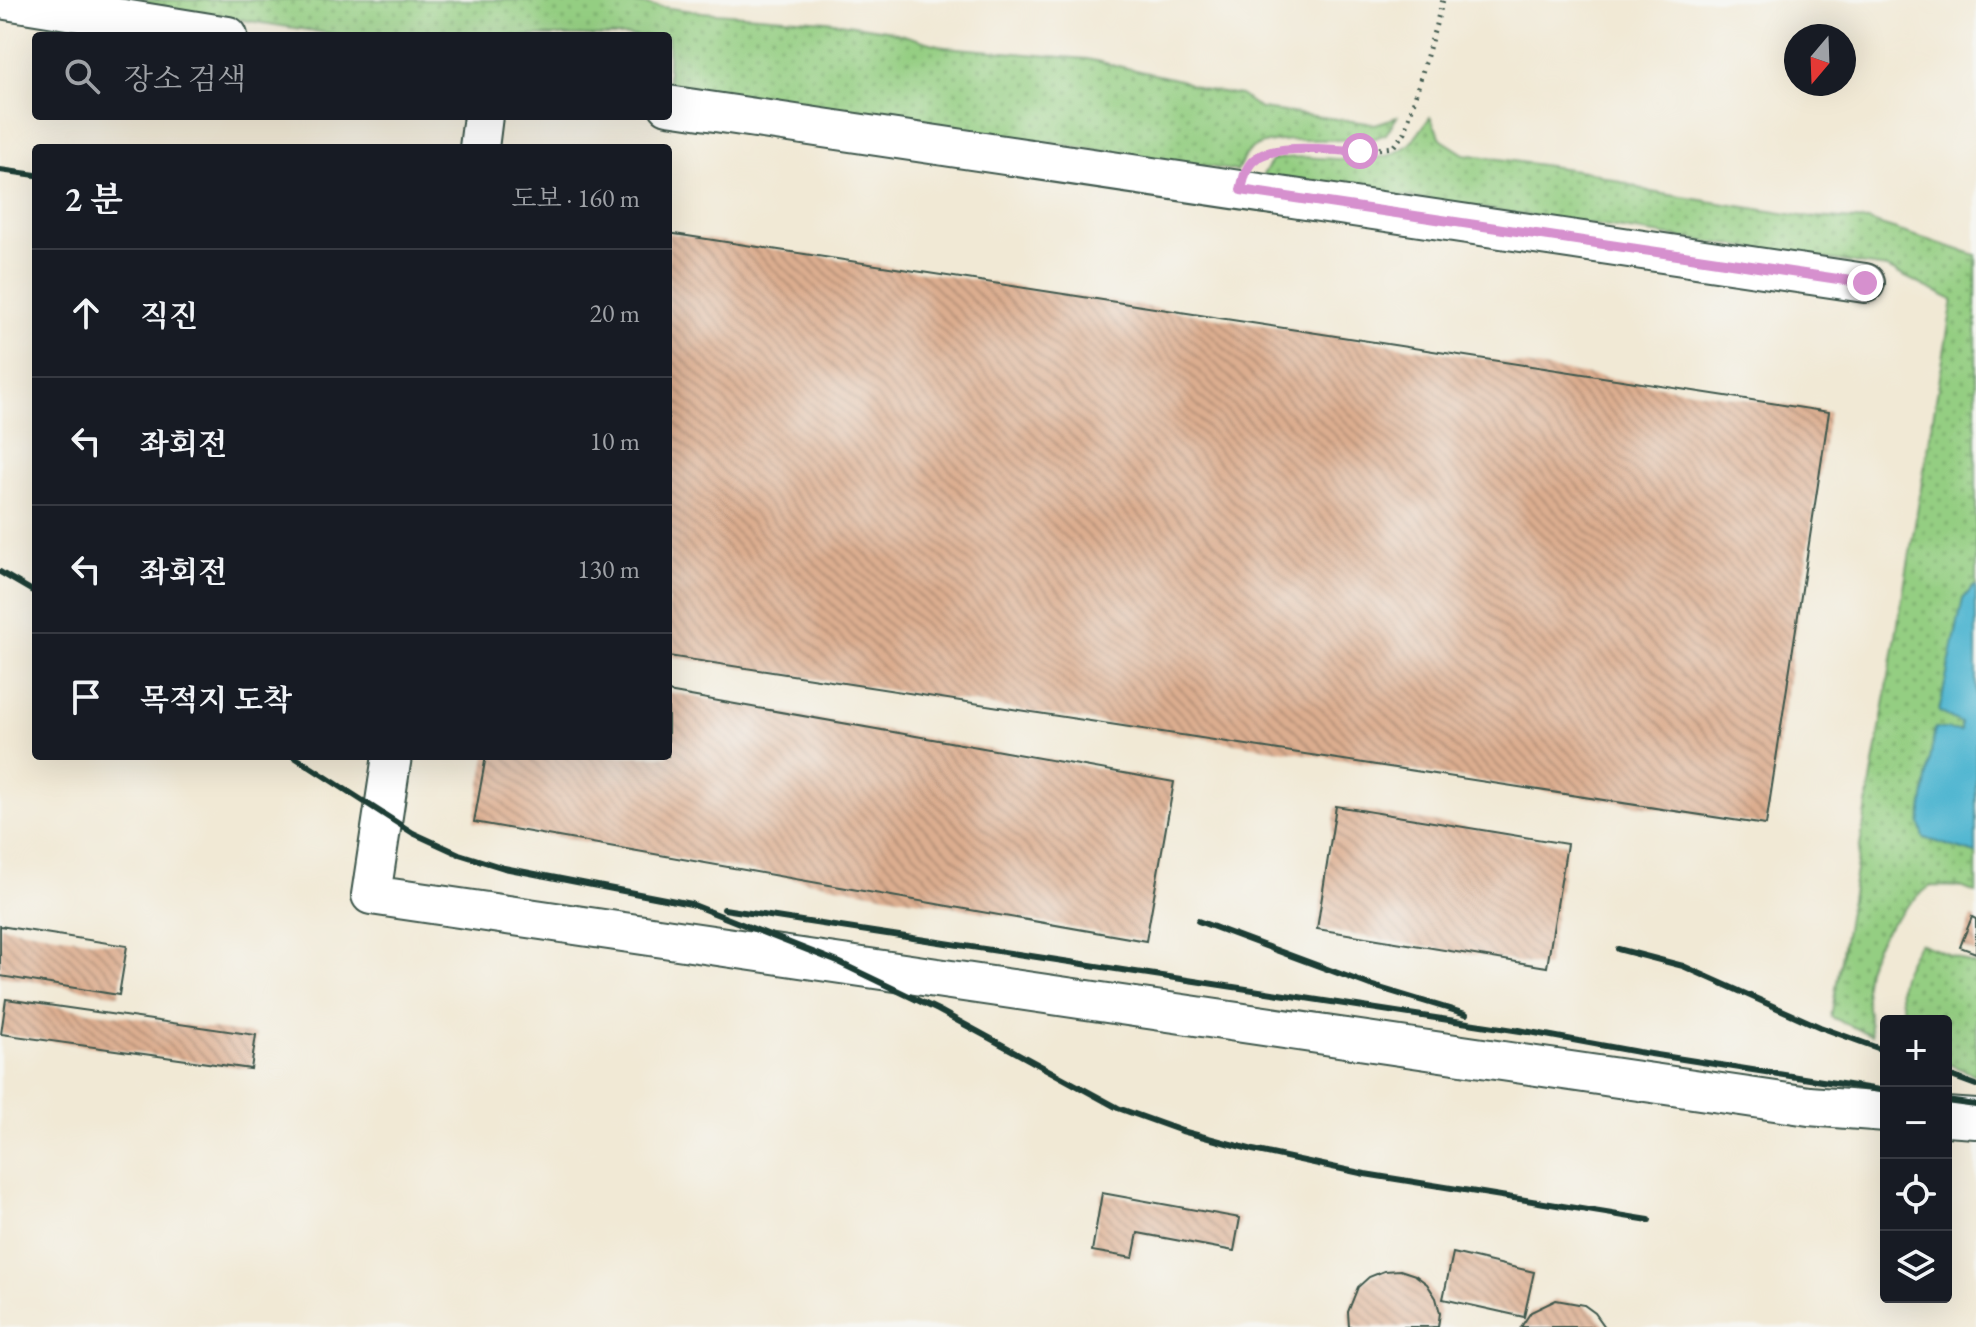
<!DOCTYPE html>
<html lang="ko">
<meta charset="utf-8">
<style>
body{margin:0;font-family:"EB Garamond","Noto Serif KR",serif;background:#20242c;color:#f1f3f6}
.controls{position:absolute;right:24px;bottom:24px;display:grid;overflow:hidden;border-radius:8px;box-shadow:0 8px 32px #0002}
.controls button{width:72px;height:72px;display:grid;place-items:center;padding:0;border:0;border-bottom:2px solid #363941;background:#171b24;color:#f1f3f6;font:40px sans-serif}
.compass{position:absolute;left:1784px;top:24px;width:72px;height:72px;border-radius:50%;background:#171b24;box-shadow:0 8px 32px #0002;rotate:199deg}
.stop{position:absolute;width:24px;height:24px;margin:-18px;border:6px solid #d690ce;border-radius:50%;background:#fff}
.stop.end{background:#d690ce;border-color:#fff;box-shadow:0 2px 8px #0008}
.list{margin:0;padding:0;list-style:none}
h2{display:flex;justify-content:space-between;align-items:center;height:104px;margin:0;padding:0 32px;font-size:34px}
h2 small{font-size:26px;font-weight:400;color:#9ea1a6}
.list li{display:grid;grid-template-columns:52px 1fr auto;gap:24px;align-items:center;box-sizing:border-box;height:128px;padding:0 32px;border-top:2px solid #363941}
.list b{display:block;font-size:30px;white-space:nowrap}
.list em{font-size:26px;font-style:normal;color:#9ea1a6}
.icon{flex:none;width:44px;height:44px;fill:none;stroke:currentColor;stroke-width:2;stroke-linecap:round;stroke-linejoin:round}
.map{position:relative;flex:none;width:1976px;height:1327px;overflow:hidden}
.search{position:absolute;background:#171b24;box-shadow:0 8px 32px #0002;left:32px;top:32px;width:640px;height:88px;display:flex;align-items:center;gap:20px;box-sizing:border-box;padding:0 28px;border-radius:8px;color:#9ea1a6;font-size:30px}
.panel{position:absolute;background:#171b24;box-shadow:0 8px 32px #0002;left:32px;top:144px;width:640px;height:616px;border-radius:8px}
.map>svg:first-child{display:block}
</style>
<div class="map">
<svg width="1976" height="1327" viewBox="0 0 1976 1327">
<defs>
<pattern id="grass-dots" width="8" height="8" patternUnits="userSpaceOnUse" patternTransform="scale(2)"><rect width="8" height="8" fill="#94ce82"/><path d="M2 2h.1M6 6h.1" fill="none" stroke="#78a86b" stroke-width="1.8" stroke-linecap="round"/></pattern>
<pattern id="building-back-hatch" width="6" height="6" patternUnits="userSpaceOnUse" patternTransform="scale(2)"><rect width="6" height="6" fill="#dcad8f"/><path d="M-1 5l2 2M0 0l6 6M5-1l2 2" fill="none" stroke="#b28e76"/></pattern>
</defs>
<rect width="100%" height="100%" fill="#f6f6f2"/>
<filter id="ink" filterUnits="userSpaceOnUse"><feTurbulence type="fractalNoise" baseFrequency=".0125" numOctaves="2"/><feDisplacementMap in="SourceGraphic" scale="16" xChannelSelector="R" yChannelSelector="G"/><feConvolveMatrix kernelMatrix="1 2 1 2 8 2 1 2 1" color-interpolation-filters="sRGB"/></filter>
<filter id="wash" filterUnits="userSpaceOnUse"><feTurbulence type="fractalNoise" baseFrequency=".006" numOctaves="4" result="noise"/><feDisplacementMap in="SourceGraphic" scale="32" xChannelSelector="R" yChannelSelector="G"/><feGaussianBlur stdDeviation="1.8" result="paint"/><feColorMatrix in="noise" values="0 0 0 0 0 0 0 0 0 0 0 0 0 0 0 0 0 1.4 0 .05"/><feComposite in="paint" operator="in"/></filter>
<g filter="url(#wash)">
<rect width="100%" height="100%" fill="#f1e9d5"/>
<path fill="url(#grass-dots)" stroke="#5a865b" stroke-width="2" d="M117,0H608L701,12L827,21L886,30L945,47L1087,59L1180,80L1201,89L1240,95L1261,109L1375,124L1397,117L1386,134L1373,139C1344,142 1278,135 1255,147C1245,152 1242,161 1237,171L668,86V36H345Z
M1430,117L1442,140L1464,154L1591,172L1651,192L1801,216L1868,221L1976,255V587H1973L1961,732L1936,728L1924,838L1976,854V893L1961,887L1930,886C1901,909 1867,944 1865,984C1865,1000 1869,1018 1871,1035L1831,1017L1953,300L1887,268L1262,176L1273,160C1315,150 1370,173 1407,146C1416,139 1423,126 1430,117Z
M1919,943L1976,965V1075L1946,1063V1021H1910C1890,994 1902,968 1919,943Z"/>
<path fill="#52b7d1" stroke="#387a82" stroke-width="2" d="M1973,587H1976V854L1924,838L1920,824L1935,728L1961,731V723L1939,712L1963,599Z"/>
<g id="blocks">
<path fill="url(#building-back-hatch)" d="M668,233L1829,412L1766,825L668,656Z
M668,692L1174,782L1146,941L474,822L486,756H668Z
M1336,806L1567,844L1547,967L1317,929Z
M1972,917L1976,919V953L1960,947Z
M0,926L127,946L119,995L0,976Z
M6,999L256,1035L251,1069L1,1034Z
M1102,1193L1240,1218L1234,1251L1138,1233L1133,1258L1092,1251Z
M1453,1253L1534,1272L1524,1317L1443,1299Z
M1400,1270L1415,1275L1427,1284L1436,1298L1440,1313L1438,1327H1349L1348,1312L1358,1287L1369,1277L1384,1271Z
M1556,1300L1584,1305L1595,1313L1605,1327H1521L1531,1312Z"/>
</g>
</g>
<g filter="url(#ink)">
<use href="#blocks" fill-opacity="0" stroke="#3e574c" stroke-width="2"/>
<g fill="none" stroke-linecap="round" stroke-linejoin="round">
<defs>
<path id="street" d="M6,0L228,36
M668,105L1865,283
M479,148L483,116
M392,756L371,895L1809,1106L1886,1112
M1946,1117L1976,1119"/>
</defs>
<use href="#street" stroke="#3e574c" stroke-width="42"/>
<path stroke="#3e574c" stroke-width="5" stroke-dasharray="2 6" stroke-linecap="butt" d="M1260,156L1278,150L1360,151L1393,147L1405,132L1443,0"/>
<use href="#street" stroke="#fff" stroke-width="38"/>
<path stroke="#1f3d34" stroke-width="6" d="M0,170L36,175
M0,572L36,593
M293,756L413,833L459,854L504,868L691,904L838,962L938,1010L1118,1108L1182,1131L1253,1150L1365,1174L1649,1220
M724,909L1527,1032
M1198,921L1370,985L1466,1014
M1618,949L1683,966L1820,1027L1886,1051
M1519,1030L1638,1052L1886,1091
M1946,1074L1976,1085
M1946,1101L1976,1105"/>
</g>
</g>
<g fill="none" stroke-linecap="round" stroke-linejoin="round" filter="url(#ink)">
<path stroke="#d690ce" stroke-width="10" d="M1360,151C1333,151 1282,143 1258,157C1246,164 1244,177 1241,190L1865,283"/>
</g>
</svg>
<div class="controls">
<button>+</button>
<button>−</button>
<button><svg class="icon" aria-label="locate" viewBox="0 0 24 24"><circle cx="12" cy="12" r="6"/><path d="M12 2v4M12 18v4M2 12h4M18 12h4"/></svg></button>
<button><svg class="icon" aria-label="layers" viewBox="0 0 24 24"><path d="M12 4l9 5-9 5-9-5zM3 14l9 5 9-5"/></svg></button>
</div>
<svg class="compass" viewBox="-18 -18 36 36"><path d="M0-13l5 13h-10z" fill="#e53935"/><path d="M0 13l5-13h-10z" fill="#9ea1a6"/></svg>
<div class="stop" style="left:1360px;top:151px"></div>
<div class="stop end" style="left:1865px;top:283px"></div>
<div class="search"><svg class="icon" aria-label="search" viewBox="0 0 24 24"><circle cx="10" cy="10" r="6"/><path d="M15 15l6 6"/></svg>장소 검색</div>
<section class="panel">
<h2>2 분<small>도보 · 160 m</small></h2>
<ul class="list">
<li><svg class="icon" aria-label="ahead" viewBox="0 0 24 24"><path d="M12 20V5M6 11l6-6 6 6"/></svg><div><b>직진</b></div><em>20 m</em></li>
<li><svg class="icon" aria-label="left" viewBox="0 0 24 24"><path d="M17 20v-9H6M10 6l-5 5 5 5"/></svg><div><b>좌회전</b></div><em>10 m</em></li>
<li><svg class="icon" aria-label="left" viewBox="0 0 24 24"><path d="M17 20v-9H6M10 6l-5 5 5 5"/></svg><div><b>좌회전</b></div><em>130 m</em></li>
<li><svg class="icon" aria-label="arrive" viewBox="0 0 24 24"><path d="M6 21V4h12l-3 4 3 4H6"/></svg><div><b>목적지 도착</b></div></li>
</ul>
</section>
</div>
